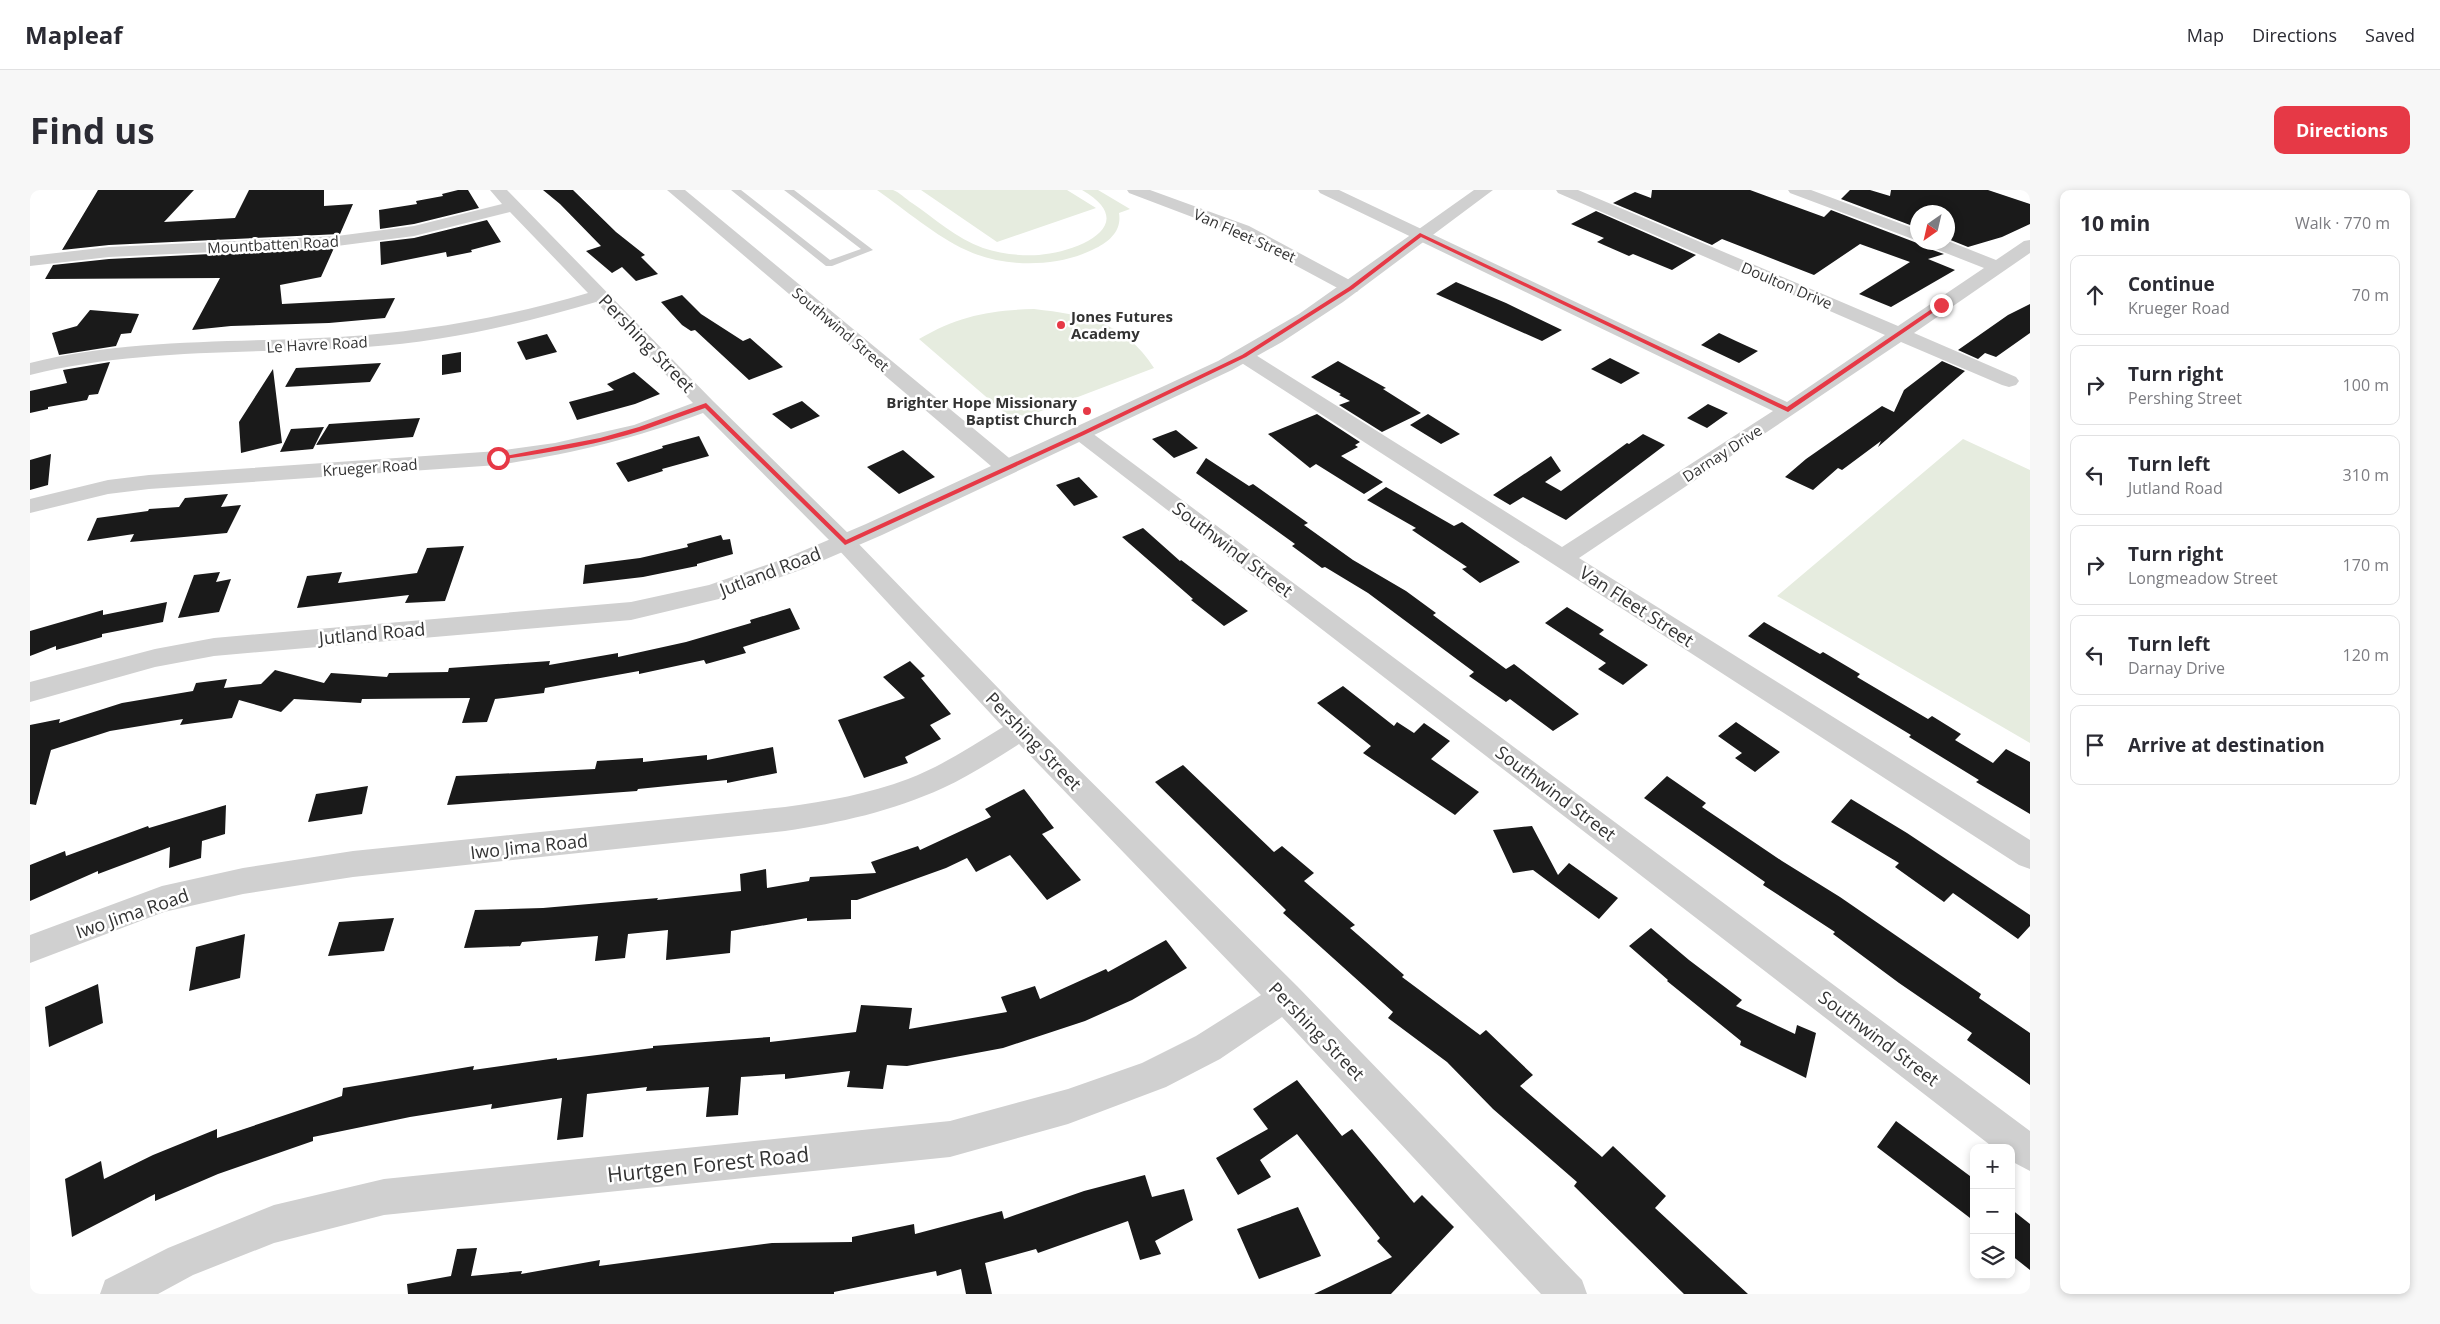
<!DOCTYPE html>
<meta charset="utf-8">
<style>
body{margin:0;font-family:"Open Sans",sans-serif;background:#f7f7f7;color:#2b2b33}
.controls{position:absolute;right:15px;bottom:15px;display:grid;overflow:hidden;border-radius:10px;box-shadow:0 2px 8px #0003}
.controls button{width:45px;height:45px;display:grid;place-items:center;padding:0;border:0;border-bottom:1px solid #e1e1e2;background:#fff;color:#2b2b33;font:25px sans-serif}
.compass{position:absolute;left:1880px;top:15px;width:45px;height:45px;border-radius:50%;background:#fff;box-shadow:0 2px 8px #0003;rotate:214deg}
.stop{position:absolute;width:15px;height:15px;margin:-11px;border:4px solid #e63946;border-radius:50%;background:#fff}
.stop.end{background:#e63946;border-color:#fff;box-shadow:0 1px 5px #0008}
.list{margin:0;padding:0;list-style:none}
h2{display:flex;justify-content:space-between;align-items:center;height:65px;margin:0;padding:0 20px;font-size:21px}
h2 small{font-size:16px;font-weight:400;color:#7c7c81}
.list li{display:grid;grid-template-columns:32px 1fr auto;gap:15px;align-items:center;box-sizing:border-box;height:80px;margin:0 10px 10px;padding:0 10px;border:1px solid #e1e1e2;border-radius:10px}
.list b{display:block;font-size:19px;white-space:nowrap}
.list p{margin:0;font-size:16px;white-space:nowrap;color:#7c7c81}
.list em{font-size:16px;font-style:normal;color:#7c7c81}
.icon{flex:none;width:28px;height:28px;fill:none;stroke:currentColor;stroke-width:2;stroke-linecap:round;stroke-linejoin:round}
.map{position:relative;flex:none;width:2000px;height:1104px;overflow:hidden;border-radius:10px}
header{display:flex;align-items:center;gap:30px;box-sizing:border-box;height:70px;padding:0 25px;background:#fff;border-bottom:1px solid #e1e1e2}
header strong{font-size:24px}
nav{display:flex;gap:28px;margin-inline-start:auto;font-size:18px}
.intro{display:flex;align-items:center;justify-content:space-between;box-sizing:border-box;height:120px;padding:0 30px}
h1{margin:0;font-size:35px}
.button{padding:12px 22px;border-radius:10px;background:#e63946;color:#fff;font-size:18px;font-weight:700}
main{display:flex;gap:30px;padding:0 30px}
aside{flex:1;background:#fff;border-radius:10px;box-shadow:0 2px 8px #0003}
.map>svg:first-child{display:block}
</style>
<header>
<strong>Mapleaf</strong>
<nav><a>Map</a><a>Directions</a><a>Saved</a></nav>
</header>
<div class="intro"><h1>Find us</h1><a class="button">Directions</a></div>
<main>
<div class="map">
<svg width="2000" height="1104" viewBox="0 0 2000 1104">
<rect width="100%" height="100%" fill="#fff"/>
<path fill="#e6ecdf" d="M847,0C852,0 858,0 863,0C869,2 876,9 882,13C904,28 927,49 953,58C971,64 990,66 1009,65C1048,62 1112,35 1052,0H1068L1100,19L1089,23C1092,40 1080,51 1066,58C1029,78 973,78 936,60C907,47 874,19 847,0Z
M891,0H1037L1066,18L967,52Z
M1004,119C1055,125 1095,132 1124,178L998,226L976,224L889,149C928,126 960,120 1004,119Z
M1933,249L2000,280V553L1747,406Z"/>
<path fill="#1a1a1a" d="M68,0H164L134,32L205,28L219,0H294V16L323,14L310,44L79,55L32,60Z
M428,0H438L449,18L384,34L350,39L349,20L387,14L386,11L413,6L412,4Z
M513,0H543L586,42L615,65L611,67L628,84L606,91L592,77L582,83L556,61L571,56L530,14Z
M1622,0H1720L1794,27L1801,20L1887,53L1894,52L1897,58L1914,64L1898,69L1925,80L1861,117L1829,104L1880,72L1830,54L1784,85L1692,49L1682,55L1583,13L1605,2L1621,8Z
M1820,0H1840L1860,6L1861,0H1958L2000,14V34L1972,47L1938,57L1918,49V22H1888V38L1811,9Z
M1566,21L1666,65L1642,80L1603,64L1599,66L1567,52L1574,48L1541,34Z
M457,30L471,52L441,60L442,62L417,67L416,62L351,75L350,52L384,48Z
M304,58L291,87L250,95L252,114L365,108L355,128L299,133L201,136L162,140L190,88L15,89L23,75L79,69Z
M1426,92L1476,113L1532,140L1512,151L1406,104Z
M652,105L671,124L713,151L720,148L753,177L719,190L665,140L661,141L652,135L631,112Z
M2000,114V143L1966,167L1955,163L1948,169L1928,160L1978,125Z
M60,120L109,124L101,143L91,144L86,156L29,165L22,143L47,136Z
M1689,143L1706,151L1728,161L1709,173L1671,155Z
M517,144L527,162L496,170L487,152Z
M431,162V182L412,185V165Z
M1580,168L1610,183L1591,194L1561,179Z
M1308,171L1356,198L1353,199L1391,223L1352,242L1309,215L1320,211L1309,205L1311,204L1281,187Z
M1912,171L1935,181L1848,257L1851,251L1812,280L1808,278L1783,300L1755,287L1776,269L1852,216L1864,222L1874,200Z
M80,172L68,204L59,205L57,210L18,217V219L0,223V201L37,193L33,180Z
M351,173L340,192L255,197L266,178Z
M243,179L252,253L211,263L209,232Z
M604,182L630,204L605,214L547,230L539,212L584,200L577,194Z
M772,211L790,226L761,239L742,224Z
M1678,214L1698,223L1677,238L1657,228Z
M1287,224L1330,252L1325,255L1328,257L1311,266L1353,292L1334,304L1286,274L1280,278L1238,244Z
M1398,224L1430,244L1411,254L1380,235Z
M390,228L383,247L286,255L299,234Z
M294,237L283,259L250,262L261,239Z
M1146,240L1168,258L1144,268L1122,249Z
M1613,244L1635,255L1536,330L1493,307L1480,315L1463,305L1521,266L1531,281L1515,292L1531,301L1597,253L1599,254Z
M669,246L679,266L632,279L633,281L598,292L586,273L633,258L632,256Z
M873,260L905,287L869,304L837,277Z
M21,264L18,295L0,300V270Z
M1176,268L1219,296L1223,294L1278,333L1274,335L1323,370L1376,401L1406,423L1403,425L1476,479L1484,474L1549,524L1523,541L1480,509L1476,512L1439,486L1444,482L1389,441L1338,403L1295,377L1292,378L1262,356L1265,354L1166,283Z
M1049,287L1068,307L1044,316L1026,295Z
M1356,297L1424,336L1432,332L1490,372L1450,393L1432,379L1437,377L1382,340L1386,338L1337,310Z
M198,304L191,317L211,315L197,343L100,352L104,344L57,351L67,328L118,321L119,319L149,317L155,308Z
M1113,338L1150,371L1151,370L1218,421L1194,436L1161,410L1163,409L1092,347Z
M691,345L693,350L700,349L703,364L667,374V376L613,387L553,394L555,375L610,368L658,357L657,354Z
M434,356L415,411L375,413L379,405L267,418L277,386L312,382L308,393L387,383L397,358Z
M190,382L186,392L201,389L189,422L148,428L164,385Z
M137,412L133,432L72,444V447L26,460V456L0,466V441L73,420V425Z
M1537,417L1574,440L1569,444L1618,475L1593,495L1568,479L1576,473L1515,433Z
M760,418L770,439L713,457L716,463L676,474L674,470L609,484V481L515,498L514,503L465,509L457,532L432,533L440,508L332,509L331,513L264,509L251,522L209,510L202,528L150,535L153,529L80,541L21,560L6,615L0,614V535L30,529L29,533L92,513L163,501L166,493L197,489L194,498L231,494L245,480L294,493L301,483L357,487L359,483L418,482L419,478L520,471L519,475L588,463V467L656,452L721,433L720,430Z
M1734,432L1790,464L1793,462L1830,484L1827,487L1898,529L1902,526L1931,544L1925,550L1963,573L1976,559L2000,572V624L1946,592L1949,590L1879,547L1881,545L1718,446Z
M880,471L895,486L891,488L921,524L900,535L911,549L875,567L878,573L834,588L808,530L875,508L853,487Z
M1313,496L1364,536L1367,532L1384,543L1394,533L1420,551L1401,569L1449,602L1425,625L1333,563L1341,556L1287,513Z
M1706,532L1750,562L1725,582L1705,568L1712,563L1688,546Z
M743,557L747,583L697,593V590L608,599L607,601L417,615L426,586L565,579L567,571L613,568V572L677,565V570Z
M1153,575L1244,662L1252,656L1284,683L1274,691L1325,735L1320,738L1374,785L1372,787L1450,845L1456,840L1503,885L1490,896L1572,967L1583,956L1636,1006L1625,1018L1718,1104H1654L1544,996L1547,992L1463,919L1417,872L1358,828L1363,822L1253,723L1256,720L1125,592Z
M1637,586L1676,613L1672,617L1752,671L1810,707L1951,804L1949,808L2000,843V895L1937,850L1942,843L1869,793L1803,744L1805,742L1733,695L1735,692L1614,608Z
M338,596L332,624L278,632L286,604Z
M994,599L1024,638L1012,644L1051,690L1017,710L980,665L946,682L937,668L916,678L827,710H821V729L777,731V728L701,741L700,763L636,770L638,740L598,744L595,768L565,771L568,746L492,752L490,756L434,758L445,720L513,718L628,708L627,710L711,701L710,684L736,679L737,698L779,691L780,687L846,683L841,672L888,656L890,660L961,627L955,619Z
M1821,609L1877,643L2000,725V736L1988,749L1923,703L1914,712L1865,677L1869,673L1801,632Z
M196,615L195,644L172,651L171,668L139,678L140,657L68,684V681L0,711V675L35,661L36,666L118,636L119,638Z
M1502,636L1528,685L1539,673L1588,708L1569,729L1503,680L1483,683L1463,640Z
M364,728L354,761L298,766L309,732Z
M1621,738L1659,770L1712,810L1706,816L1765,844L1767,835L1786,843L1776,888L1710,855L1711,851L1637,791L1638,790L1599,756Z
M215,744L210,788L159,801L166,757Z
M1136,750L1157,778L1102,810L1055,831L973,858L877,876L857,875L853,899L817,897L820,881L755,889V884L711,887L708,925L676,927L679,897L616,901L617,897L557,904L553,947L527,950L532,908L461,919L462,914L380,927L283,947V951L188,984L125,1011V1004L42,1047L35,989L71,971L74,989L123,965L187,939V948L312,906L313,898L444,876L443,880L527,868V870L623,858V856L740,847V852L826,842L831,815L882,818L879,839L977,822L971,807L1005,796L1010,809L1076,779L1078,782Z
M68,794L73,833L19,857L15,817Z
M1267,890L1312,946L1322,939L1384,1013L1392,1005L1424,1037L1361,1104H1284L1362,1067L1347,1051L1350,1048L1267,944L1230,970L1241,987L1208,1005L1186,968L1238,939L1223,919Z
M1866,931L1944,989V1031L1847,957Z
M1115,985L1122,1007L1154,999L1163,1030L1125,1051L1131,1064L1110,1070L1098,1031L1008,1063L1006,1059L955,1073L962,1104H936L931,1079L907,1086L906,1081L804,1102V1104H378L377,1094L421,1086L427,1059L447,1058L441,1086L492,1081L491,1084L570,1070L569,1076L742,1053L822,1052V1047L884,1034L885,1044L972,1021L974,1029L1054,1001Z
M1268,1017L1291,1066L1229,1089L1207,1039Z
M1981,1019L2000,1034V1080L1981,1065Z"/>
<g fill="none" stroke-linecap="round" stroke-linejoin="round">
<path fill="#d0d0d0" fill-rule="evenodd" d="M701,0H711L800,70L831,59L754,0H764L843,60L802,76H796Z"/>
<path fill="#d0d0d0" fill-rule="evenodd" d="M460,0H477L683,211L823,348L1001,532L1267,796L1552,1090L1557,1104H1511L1252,827L1190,869L1136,897L1038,934L920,967L354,1025L244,1053L163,1085L128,1104H70L75,1090L138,1058L244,1015L354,989L920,931L1038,899L1112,873L1166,846L1231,805L989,554C964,570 939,586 913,598C863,621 809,633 755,641L323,687L213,704L134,722L0,773V745L132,696L213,678L323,661L755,617C797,611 839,604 878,589C912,576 942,556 973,537L807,358L673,223C604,249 540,264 468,275L119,299L78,304L0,323V309L78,290L119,285L468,261L525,253L604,235L663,213L566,112C491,134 414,152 336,157C226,164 107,158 0,185V173C100,148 207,153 309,147C394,142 476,127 558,103L480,22L384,46L307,56L79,67L0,76V66L79,57L307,46L384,36L472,14Z
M637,0H655L984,272L987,277L984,282L976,284L968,282Z
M1097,0H1120L1219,36L1327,94L1330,98L1327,102H1315L1207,44L1099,3Z
M1288,0H1309L1757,212L1855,145L1528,3L1526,0H1548L1868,136L1954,78L1898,56L1896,52L1918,51L1966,70L1994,51L2000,50V63L1884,143L1986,187L1989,191L1986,195L1979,197L1972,195L1871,152L1549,368L2000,650V679L1989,675L1207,170L1204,166L1207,162L1214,160L1221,162L1532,357L1743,221L1290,3Z
M1758,0H1781L1888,40V51L1760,3Z
M1051,238L1058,240L2000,941V981L1981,971V958H1964L1044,248L1040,244L1044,240Z"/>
<path fill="#d0d0d0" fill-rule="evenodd" d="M1444,0H1463L1313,112L1252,152L1202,180L852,345L773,379L693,408L601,430L184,466L125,477L0,512V492L125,459L184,448L601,412L679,395L756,368L836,334L1188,171L1269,124Z"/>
</g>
<path fill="#e63946" d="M1390,43L1757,217L1909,114L1914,115L1758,222L1391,47L1323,99L1216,167L1054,245L815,355L675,218C654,225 634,233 614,240C566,255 517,263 468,270L465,268L570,248L609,237L676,213L816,350L1049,243L1212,165L1319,97Z"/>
<g fill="#e63946" stroke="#fff" stroke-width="2">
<circle cx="1031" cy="135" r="5"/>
<circle cx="1057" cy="221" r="5"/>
</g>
<g text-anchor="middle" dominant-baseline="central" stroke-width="5" stroke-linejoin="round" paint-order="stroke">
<g font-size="15" fill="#333" stroke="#fff">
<text transform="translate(1215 45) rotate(24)">Van Fleet Street</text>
<text transform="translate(243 54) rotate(-3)">Mountbatten Road</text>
<text transform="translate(1757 95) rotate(23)">Doulton Drive</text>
<text transform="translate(811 139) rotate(40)">Southwind Street</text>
<text transform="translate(287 154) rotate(-3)">Le Havre Road</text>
<text transform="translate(1692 263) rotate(-33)">Darnay Drive</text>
<text transform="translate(340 277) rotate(-4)">Krueger Road</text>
</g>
<g font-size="15" font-weight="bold" fill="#333" stroke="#fff" text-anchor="start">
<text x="1041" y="126">Jones Futures<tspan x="1041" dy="17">Academy</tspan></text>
<text x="1047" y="212" text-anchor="end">Brighter Hope Missionary<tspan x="1047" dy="17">Baptist Church</tspan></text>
</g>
<g font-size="18" fill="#333" stroke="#fff">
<text transform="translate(617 153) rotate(46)">Pershing Street</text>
<text transform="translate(1203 359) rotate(37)">Southwind Street</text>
<text transform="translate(740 381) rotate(-21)">Jutland Road</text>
<text transform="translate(1607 416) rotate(33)">Van Fleet Street</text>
<text transform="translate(342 443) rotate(-5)">Jutland Road</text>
<text transform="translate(1004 551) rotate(46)">Pershing Street</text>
<text transform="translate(1526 603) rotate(37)">Southwind Street</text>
<text transform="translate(499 656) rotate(-6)">Iwo Jima Road</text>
<text transform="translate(102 723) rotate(-19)">Iwo Jima Road</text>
<text transform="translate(1287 841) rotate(46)">Pershing Street</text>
<text transform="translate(1849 848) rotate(37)">Southwind Street</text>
</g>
<g font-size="21" fill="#333" stroke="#fff">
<text transform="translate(678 974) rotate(-6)">Hurtgen Forest Road</text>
</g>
</g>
</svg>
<div class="controls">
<button>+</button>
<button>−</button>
<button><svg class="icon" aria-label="layers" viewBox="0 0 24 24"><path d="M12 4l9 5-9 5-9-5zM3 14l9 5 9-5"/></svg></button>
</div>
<svg class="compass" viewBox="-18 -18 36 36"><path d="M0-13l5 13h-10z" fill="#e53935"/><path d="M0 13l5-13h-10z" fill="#7c7c81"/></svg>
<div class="stop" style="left:468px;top:268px"></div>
<div class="stop end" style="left:1911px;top:115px"></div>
</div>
<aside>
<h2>10 min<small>Walk · 770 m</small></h2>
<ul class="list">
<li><svg class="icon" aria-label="ahead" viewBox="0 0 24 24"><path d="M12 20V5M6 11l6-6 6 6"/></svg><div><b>Continue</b><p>Krueger Road</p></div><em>70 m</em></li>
<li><svg class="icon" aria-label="right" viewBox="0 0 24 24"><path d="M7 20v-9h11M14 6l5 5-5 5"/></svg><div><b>Turn right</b><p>Pershing Street</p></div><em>100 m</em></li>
<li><svg class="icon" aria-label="left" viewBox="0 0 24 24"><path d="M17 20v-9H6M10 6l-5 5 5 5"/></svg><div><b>Turn left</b><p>Jutland Road</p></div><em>310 m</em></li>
<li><svg class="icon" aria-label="right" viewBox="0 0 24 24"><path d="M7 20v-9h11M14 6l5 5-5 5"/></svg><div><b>Turn right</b><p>Longmeadow Street</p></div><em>170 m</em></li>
<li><svg class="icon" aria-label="left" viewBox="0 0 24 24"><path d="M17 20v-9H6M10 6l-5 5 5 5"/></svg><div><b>Turn left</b><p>Darnay Drive</p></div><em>120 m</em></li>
<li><svg class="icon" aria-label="arrive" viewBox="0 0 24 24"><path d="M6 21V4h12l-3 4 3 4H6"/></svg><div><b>Arrive at destination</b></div></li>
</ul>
</aside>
</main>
